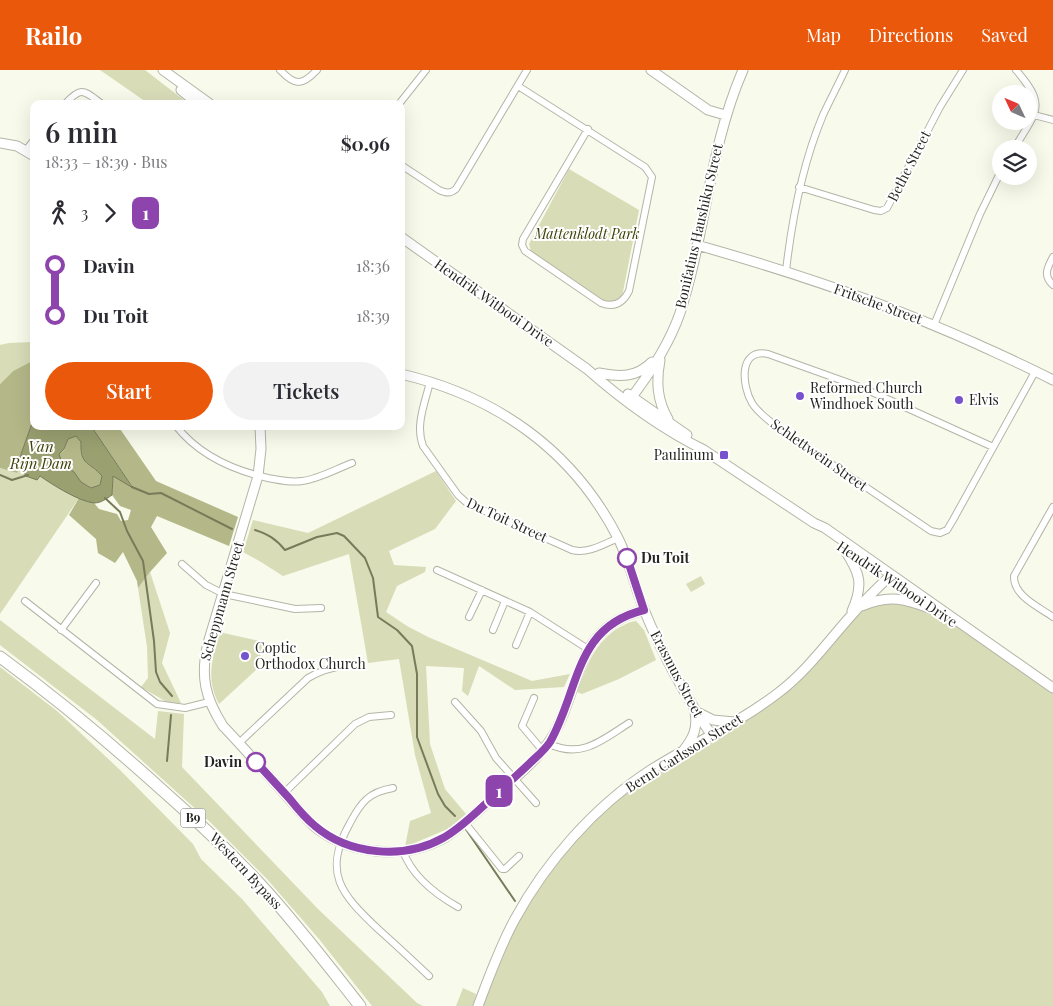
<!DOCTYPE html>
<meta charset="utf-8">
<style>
:root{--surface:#fff;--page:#f2f2f3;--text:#2b2b33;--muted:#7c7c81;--accent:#ea580c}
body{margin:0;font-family:"Playfair Display",serif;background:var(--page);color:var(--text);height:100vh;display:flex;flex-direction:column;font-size:19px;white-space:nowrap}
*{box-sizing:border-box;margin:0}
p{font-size:16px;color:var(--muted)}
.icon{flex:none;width:28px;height:28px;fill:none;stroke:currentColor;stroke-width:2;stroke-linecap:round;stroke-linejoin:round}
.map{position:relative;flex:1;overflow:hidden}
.drawer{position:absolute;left:30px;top:30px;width:375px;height:330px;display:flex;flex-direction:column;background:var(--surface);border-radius:10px;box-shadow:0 5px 20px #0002}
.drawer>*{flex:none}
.badge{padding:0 10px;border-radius:8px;font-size:18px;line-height:32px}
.needle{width:32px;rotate:314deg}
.controls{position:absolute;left:992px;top:15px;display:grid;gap:10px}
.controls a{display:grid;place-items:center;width:45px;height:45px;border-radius:50%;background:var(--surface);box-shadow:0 5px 20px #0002;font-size:25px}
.map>.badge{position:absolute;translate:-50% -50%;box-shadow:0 0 0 2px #fff}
.legs{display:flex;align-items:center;gap:8px;height:55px;padding:0 15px;font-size:16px}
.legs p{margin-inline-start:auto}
.summary{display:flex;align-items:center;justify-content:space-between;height:85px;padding:0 15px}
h1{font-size:28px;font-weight:600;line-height:38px}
.button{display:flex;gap:10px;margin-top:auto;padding:10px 15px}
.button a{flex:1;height:58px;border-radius:30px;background:var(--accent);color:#fff;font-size:20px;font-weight:600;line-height:58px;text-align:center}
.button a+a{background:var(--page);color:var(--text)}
ul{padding:0 15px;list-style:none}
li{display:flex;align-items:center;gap:18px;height:50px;font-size:19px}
li i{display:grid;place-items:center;width:8px;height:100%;margin:0 6px;background:currentColor}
li i::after{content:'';width:12px;height:12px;margin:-6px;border:4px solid;border-radius:50%;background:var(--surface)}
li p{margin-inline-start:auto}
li:first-child i{background:linear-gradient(#0000 50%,currentColor 0)}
li:last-child i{background:linear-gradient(currentColor 50%,#0000 0)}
header{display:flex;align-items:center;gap:30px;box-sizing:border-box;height:70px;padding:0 25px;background:var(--accent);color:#fff}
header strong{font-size:24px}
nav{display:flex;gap:28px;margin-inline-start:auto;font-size:18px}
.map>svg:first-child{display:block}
</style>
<header>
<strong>Railo</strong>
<nav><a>Map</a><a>Directions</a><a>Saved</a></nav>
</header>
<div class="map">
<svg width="1053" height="936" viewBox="0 0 1053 936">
<rect width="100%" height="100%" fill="#f8faeb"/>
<!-- green -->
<path fill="#d8dcb7" d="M100,0H145L189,34H149Z
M569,99L639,140L621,232L608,233L604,231L531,181L529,174Z
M32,272L34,273V290L13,301L0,314V275L9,273Z
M20,397L26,406H40L79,428L0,544V398L17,403Z
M436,401L456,431L435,459L389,481L394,495L426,497L425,502L397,516L386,542L407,556L428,567L532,611L570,604L564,617L515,620L479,596L468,626L462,621L464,598L426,596L430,674L445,719L466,744L450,758L405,777L410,751L431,743L415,685L399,589L368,593L349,484L283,506L261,492L243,482L253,450L308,463Z
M150,502L170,563L162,593L181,633L170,634L141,617L148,608L147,577L138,518Z
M701,506L705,514L691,522L686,514Z
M879,530L932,539L1053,618V936H478L514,850L552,793L626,718L778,623L849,548Z
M0,550L155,669L158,641L184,644L182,697L318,839L417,933L423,936H372L319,869L267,809L210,752L97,650L0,575Z
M636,551L644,560L656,590L619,609L582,624L577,622C587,597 592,577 615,560C622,556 628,552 636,551Z
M219,562L264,572L257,599L219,634C205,608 213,588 219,562Z
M0,597L57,641L119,699L193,774L201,789L242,829L322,922L330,936H0Z
M463,918L476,924L473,936H456Z"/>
<!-- forest -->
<path fill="#b4b888" d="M34,290V348L21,384L20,397L17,403L0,398V314L13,301Z
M91,356H118L156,411L238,447L229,476L157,446L151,457L167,483L150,502L138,518L137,511L123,482L115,493L98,483L96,469L69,445L79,428L94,433L99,439L117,444L121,451L128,450L131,440L120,436L112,425L113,412L112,405L132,416Z
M76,366L81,372C80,395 89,392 102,406L100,415L91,418L81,412L59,388V384L64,380L68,369Z"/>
<!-- water -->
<path fill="#9ba071" stroke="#787b59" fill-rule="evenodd" d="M34,348V356H91L133,418L113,406L112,425C106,429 101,433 94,433C78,431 53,415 40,406L37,410L26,406L20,397L21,384ZM76,366L81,372C80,396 89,391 102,406L100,415L91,418L81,412L74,402L62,393L59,384L64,379L68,369Z"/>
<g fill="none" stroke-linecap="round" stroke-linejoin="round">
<!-- stream -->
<path stroke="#787b59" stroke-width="2" d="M0,405L12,410L28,405
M132,417L149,424L161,423L232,459
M105,428L120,442L127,461L143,491L154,571L156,602L160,612L172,626
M255,460C268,464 276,469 285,480L317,467L337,463L344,466L365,488L373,508L378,547L397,560L412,576L417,604V667L438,724L445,736L455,746
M167,691L171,645
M465,758L515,831"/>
<!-- street casing -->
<g stroke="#b4b5a7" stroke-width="8">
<path id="street" d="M280,0C295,16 302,16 317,0
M518,16L645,97L652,107L629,221C623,233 614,238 601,233L525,181L522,175L523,169L588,59
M65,34C82,15 84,21 102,34
M399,34L426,0
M1034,45L1053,50
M1014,79C1036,41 1048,37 1016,0
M26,80L34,70
M401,95L439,120C446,123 450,124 456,119L527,0
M799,117L874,140L881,141L887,138L940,37L963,0
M1053,187C1047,198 1043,206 1053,215
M786,201C792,148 802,95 823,45C830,30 838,15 845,0
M934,255L980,144L1001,101
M430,312C425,333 415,355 423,376L458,425L467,433L572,480C588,484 604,474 618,468
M176,356C199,385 232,400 268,408C279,410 290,413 302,411C319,409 336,399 352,393
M993,377L863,318L768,284C738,278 742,316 752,333C758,343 769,350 778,358L931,461L940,463L947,460L953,450L1036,300
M1053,437L1014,506C1013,526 1039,537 1053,547
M182,494L206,515L224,524L295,539L321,538
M437,500L530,542L588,579
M25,531L157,634L185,638L209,632
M469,547L482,520
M61,560L96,513
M493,560L505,531
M516,575L530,542
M534,628L522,656L543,681
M455,632L481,661L496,688L536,733
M239,673L308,608C321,600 333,597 348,595
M549,674C582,689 602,670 629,653
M393,718C369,722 361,732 350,753C322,803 341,824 378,859C395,874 412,890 429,906
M284,723L355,654L369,647L391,645
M465,753L502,799H505L519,786
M403,781C412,806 435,824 458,837"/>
</g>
<!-- secondary casing -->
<g stroke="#b4b5a7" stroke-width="11">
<path id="secondary" d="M163,0L210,34
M651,0L708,40L725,45
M181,20L198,34
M0,73L17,76L34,86
M401,167L587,299C622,330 662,359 704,380L814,453L825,458L1053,618
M697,175C793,202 886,233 977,274C1003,286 1028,297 1053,310
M660,290C656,312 657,330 668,349
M599,303C620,307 636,308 652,292
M401,304C496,326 573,380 618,468C630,492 635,518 645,542C663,586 686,627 712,666
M628,324L687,365
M628,332C649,305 669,275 680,243C706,163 709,78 743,0
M260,356L261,379L258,406L208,573C200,606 205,628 223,656C244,678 264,701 284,723C294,734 304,747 315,757C350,785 404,790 444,768C460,758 474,745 488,732C512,709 543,688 557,658C582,607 578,557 644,540
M844,479C860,503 864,514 852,541
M862,536C889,524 906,529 932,539
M699,643L713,650L734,652
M683,681C693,668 698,659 695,642
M478,936C489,907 500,876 515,849C546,792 594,737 649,701C691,674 738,654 778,623C806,602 826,574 849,548C862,533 876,519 891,505"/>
</g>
<!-- highway casing -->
<g stroke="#b4b5a7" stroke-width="13">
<path id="highway" d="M0,587C56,628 109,672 161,719C195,749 228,780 259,813C295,852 327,894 360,936"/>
</g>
<!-- street -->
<use href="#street" stroke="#fff" stroke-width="6"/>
<!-- secondary -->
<use href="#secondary" stroke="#fff" stroke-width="9"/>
<!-- highway -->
<use href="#highway" stroke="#fff" stroke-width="11"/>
</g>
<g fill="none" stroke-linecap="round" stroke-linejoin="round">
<!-- line-1 casing -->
<g stroke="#fff" stroke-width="11">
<path id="line-1" d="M256,692C267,704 278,716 289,728C297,738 305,748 315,756C349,785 404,790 443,768C461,758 475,743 490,730C503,718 516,706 529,694C536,687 545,680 550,672C580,619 574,557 644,540L627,488"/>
</g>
<!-- line-1 -->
<use href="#line-1" stroke="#8e44ad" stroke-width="8"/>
</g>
<!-- markers -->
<g fill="#7653cd" stroke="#fff" stroke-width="2">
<circle cx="800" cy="326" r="5"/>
<circle cx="959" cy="330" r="5"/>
<rect x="719" y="380" width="10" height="10" rx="2.5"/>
<circle cx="245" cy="586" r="5"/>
</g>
<g fill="#fff" stroke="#8e44ad" stroke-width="2.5">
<circle cx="627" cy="488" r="9"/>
<circle cx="256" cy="692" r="9"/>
</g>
<g text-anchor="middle" stroke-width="4" stroke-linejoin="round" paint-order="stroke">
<!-- shield labels -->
<rect fill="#fff" stroke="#676764" stroke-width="1" x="180.5" y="738.5" width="25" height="19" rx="4"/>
<g font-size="12" font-weight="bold" fill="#262621">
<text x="193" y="752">B9</text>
</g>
<!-- street labels -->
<g font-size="14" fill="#262621" stroke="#fff">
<text transform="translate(909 96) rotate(-63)" y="5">Bethe Street</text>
<text transform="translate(699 156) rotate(-77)" y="5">Bonifatius Haushiku Street</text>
<text transform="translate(494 233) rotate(35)" y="5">Hendrik Witbooi Drive</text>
<text transform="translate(878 234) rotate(20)" y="5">Fritsche Street</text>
<text transform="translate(819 385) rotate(35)" y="5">Schlettwein Street</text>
<text transform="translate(507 450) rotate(25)" y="5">Du Toit Street</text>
<text transform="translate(897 514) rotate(34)" y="5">Hendrik Witbooi Drive</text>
<text transform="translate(222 531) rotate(-74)" y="5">Scheppmann Street</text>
<text transform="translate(677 604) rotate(62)" y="5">Erasmus Street</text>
<text transform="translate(684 683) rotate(-32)" y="5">Bernt Carlsson Street</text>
<text transform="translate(246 801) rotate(47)" y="5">Western Bypass</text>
</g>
<!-- park labels -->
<g font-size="14" font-style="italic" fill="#3d4005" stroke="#fff">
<text x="587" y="169">Mattenklodt Park</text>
</g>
<!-- poi labels -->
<g font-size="14" fill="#262621" stroke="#fff" text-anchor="start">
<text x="810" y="323">Reformed Church<tspan x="810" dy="16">Windhoek South</tspan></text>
<text x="969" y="335">Elvis</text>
<text x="714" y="390" text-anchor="end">Paulinum</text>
<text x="255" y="583">Coptic<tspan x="255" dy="16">Orthodox Church</tspan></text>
</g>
<!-- stop labels -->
<g font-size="14" font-weight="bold" fill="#262621" stroke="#fff" text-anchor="start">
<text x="641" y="493">Du Toit</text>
<text x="242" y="697" text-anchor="end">Davin</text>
</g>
<!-- water labels -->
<g font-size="15" font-style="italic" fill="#3e4005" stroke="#fff">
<text x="41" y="382">Van<tspan x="41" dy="17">Rijn Dam</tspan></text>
</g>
</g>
</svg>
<div class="controls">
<a><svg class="needle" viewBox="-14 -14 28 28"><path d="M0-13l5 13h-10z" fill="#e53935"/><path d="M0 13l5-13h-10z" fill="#7c7c81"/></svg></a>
<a><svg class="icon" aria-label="layers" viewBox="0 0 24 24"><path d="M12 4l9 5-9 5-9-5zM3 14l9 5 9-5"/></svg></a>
</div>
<b class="badge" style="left:499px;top:721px;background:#8e44ad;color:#fff">1</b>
<section class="drawer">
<div class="summary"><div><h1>6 min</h1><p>18:33 – 18:39 · Bus</p></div><b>$0.96</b></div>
<div class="legs"><svg class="icon" aria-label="walk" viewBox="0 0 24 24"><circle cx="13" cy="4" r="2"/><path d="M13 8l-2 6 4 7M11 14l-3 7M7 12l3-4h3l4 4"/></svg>3<svg class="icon" aria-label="forward" viewBox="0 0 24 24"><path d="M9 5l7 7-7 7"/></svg><b class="badge" style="background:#8e44ad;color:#fff">1</b></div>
<ul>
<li><i style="color:#8e44ad"></i><b>Davin</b><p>18:36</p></li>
<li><i style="color:#8e44ad"></i><b>Du Toit</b><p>18:39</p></li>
</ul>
<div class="button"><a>Start</a><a>Tickets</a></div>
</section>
</div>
